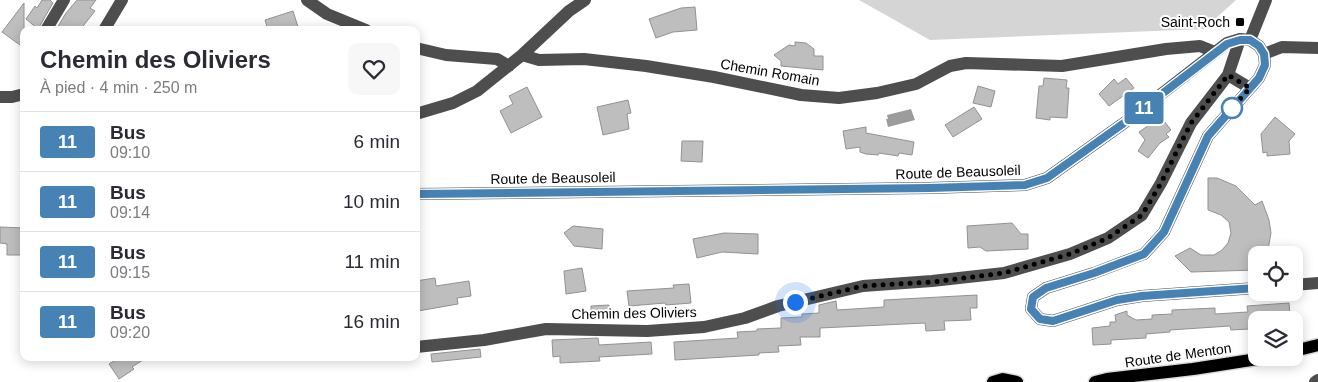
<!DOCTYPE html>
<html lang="fr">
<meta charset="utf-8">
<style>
:root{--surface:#fff;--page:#f7f7f7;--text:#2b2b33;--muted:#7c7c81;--line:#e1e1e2}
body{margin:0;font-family:Helvetica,sans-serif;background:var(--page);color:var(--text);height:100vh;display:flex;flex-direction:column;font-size:19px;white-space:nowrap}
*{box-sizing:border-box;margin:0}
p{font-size:16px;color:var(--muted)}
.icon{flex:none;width:28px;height:28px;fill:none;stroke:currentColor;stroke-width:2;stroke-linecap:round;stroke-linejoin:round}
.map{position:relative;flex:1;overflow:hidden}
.drawer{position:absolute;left:20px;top:26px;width:400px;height:335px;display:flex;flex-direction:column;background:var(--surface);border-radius:10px;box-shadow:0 2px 12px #0003}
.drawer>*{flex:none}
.badge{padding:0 10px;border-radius:4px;font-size:18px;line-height:32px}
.fabs{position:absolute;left:1248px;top:246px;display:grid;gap:10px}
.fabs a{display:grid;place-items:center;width:55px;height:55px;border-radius:10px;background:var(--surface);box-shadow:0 2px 12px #0003;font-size:25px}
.you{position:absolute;width:25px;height:25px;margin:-12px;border:4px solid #fff;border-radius:50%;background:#1a73e8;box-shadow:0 0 0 8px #1a73e833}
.map>.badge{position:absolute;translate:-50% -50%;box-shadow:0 0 0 2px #fff}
.round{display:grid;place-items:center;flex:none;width:52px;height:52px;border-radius:10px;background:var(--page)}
.overview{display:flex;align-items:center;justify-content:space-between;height:85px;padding:0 20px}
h1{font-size:24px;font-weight:800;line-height:38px}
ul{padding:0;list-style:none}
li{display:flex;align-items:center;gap:15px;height:60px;padding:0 20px;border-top:1px solid var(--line)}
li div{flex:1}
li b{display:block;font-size:19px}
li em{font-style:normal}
li .badge{min-width:55px;font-weight:700;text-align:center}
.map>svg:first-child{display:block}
</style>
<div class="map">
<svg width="1318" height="382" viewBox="0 0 1318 382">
<rect width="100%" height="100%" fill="#fff"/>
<!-- green -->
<path fill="#d5d5d5" d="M859,0H1236L1204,29L930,40Z"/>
<!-- water -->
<path fill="#9c9c9c" d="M911,109L915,120L888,127L886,119H888L887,115Z"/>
<!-- building -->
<path fill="#bebebe" stroke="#929292" d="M42,0H50L53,3L38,29L26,19L35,6L37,8Z
M77,0H96L90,8L95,11L80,30H60L57,28L66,13Z
M24,3V48L2,32Z
M695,7L697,30L673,32L656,38L649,19L681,8Z
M293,11L299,30H268L265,20Z
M795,42L806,43L814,49V56H823V70L781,66V61L774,55L789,45L795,46Z
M1044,78L1067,80L1066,88H1069L1067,118L1050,117V120L1036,118L1039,86H1043Z
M1126,78L1134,88L1109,106L1099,94L1114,79L1118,84Z
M978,86L995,91L991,107L973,103Z
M527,87L542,117L511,133L500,111L513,104L509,96Z
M628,100L631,113L627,114L629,129L603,135L597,107Z
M974,107L982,119L953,137L945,125Z
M1161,117L1171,130L1166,134L1169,137L1160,143L1148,158L1138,151L1145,140L1139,132Z
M1275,117L1295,134L1289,141L1290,154L1267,156V152L1263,153L1261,134Z
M866,127V133L914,142L912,155L899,153L898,156L879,153L878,155L866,154L860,152V147L846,149L843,131Z
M682,141H703L702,162L681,161Z
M1208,178H1217L1236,186L1255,205L1262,201L1269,220L1271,233L1267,255H1256V270L1191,272L1175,256L1190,248L1201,255H1214L1222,250L1228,243L1231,233L1229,222L1221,215L1208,210Z
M1012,223L1021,234H1028V249L986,251L980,247L968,248L967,226Z
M573,226L603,229L602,249L574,246L564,233Z
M0,227L24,228V255H7V244L0,243Z
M724,233L758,234V254L722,252L697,258L693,239Z
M582,268L586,291L566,294L564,271Z
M435,278L436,286L469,281L471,296L457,298L458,304L418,311L416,301V281Z
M689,284L691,303L666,305L665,303L629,306L627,291L674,288L673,285Z
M977,295V308H970L971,320L944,321L945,330L926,331L925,323L820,328V337H800L801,345L778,346L779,352L759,353V355L675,360L674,342L738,338L737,332L757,331V329L781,328V318L802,317V314L819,313V305L836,301L837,310L884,307V300Z
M1289,303L1290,315H1284V320H1256V325H1248L1249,329L1231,330L1230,326L1170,330V332L1146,334V338L1111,340V344L1093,345L1092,328L1110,326V322H1116L1115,315L1127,311V315L1136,320L1152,319V315L1172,314V310L1215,308V314L1248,312L1247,306Z
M609,305V317H591V306Z
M598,338L599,345L651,342L652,354L599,357L600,361L560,363V356L553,357L552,340Z
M480,349L481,357L432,362L431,354Z
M119,358H146L132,367L134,369L119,379L109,364Z"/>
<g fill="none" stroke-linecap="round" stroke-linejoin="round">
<!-- major casing -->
<g stroke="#dbdbdb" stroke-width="15">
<path id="major" d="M1294,351L1318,345
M993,382L1003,379L1017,382
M1095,382L1107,379L1193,369L1264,358"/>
</g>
<!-- minor -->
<path stroke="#4e4e4e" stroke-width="12" d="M307,0L327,14L366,30
M46,30L64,0
M104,30L122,0
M1250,40L1266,0
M416,48L446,55L497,59L509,66
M1264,54L1282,47L1318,48
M522,55L539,60L584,59L646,66L714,77L801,95L839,98L877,93L916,84L950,66L966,63L1062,66L1166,49L1200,46L1215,52
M1228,75L1250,88
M0,97H12L24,94
M416,114L453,103L477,91L522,55L569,11L585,0
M416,194L930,188L1025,185L1047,178L1124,123L1227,43L1240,39L1250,40L1259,46L1264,54L1265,65L1259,78L1208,136L1164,232L1144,254L1094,273L1046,288L1033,297L1031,309L1040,319L1053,321L1117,300L1142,296L1256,288
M1294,285L1318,283
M416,347L484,340L546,329L647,331L704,327L745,318L778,306L863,286L932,281L1004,273L1070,254L1108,238L1142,215L1161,183L1191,123L1228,75L1240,39
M1315,382L1318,380"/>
<!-- major -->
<use href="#major" stroke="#000" stroke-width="12"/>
</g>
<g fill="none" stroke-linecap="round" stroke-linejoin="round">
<!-- line casing -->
<g stroke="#fff" stroke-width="11">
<path id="line" d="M416,194L930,188L1025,185L1047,178L1124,123L1227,44L1240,40H1250L1259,46L1264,54L1265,65L1259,78L1208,136L1164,232L1144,254L1094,273L1046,288L1033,297L1031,309L1040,319L1053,321L1117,300L1142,296L1256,288"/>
</g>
<!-- line -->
<use href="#line" stroke="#4682b4" stroke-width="8"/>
<!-- walk -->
<path stroke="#000" stroke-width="5" stroke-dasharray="0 9" d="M795,302L863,286L932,282L1004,273L1070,254L1108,238L1142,215L1161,183L1191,123L1228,75L1250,88L1232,108"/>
</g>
<!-- markers -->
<rect fill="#000" stroke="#fff" stroke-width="2" x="1235" y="17" width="10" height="10" rx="2.5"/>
<circle fill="#fff" stroke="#4682b4" stroke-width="2.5" cx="1232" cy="108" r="10"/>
<g text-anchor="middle" stroke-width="4" stroke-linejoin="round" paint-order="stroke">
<!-- poi labels -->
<g font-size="14" fill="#000" stroke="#fff" text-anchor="end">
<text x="1230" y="27">Saint-Roch</text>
</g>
<!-- street labels -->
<g font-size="14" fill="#000" stroke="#fff">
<text transform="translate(770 72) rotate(10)" y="5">Chemin Romain</text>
<text transform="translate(958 172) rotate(-2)" y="5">Route de Beausoleil</text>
<text transform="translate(553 178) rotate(-1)" y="5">Route de Beausoleil</text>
<text transform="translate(634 313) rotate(-1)" y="5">Chemin des Oliviers</text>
<text transform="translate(1178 355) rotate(-8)" y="5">Route de Menton</text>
</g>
</g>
</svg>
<div class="fabs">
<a><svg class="icon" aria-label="locate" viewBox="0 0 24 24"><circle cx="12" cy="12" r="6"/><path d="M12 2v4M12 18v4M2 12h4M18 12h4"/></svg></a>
<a><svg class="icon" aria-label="layers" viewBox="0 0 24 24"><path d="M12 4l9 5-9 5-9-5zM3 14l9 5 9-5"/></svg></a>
</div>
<div class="you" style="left:795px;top:302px"></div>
<b class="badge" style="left:1144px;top:108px;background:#4682b4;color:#fff">11</b>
<section class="drawer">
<div class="overview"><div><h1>Chemin des Oliviers</h1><p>À pied · 4 min · 250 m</p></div><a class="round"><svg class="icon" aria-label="heart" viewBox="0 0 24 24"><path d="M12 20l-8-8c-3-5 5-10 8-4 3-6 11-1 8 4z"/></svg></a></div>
<ul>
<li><span class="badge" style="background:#4682b4;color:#fff">11</span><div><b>Bus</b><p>09:10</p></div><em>6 min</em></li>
<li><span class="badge" style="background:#4682b4;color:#fff">11</span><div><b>Bus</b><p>09:14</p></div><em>10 min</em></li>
<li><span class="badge" style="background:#4682b4;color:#fff">11</span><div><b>Bus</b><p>09:15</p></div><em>11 min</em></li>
<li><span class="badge" style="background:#4682b4;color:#fff">11</span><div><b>Bus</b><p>09:20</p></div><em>16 min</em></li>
</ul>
</section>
</div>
